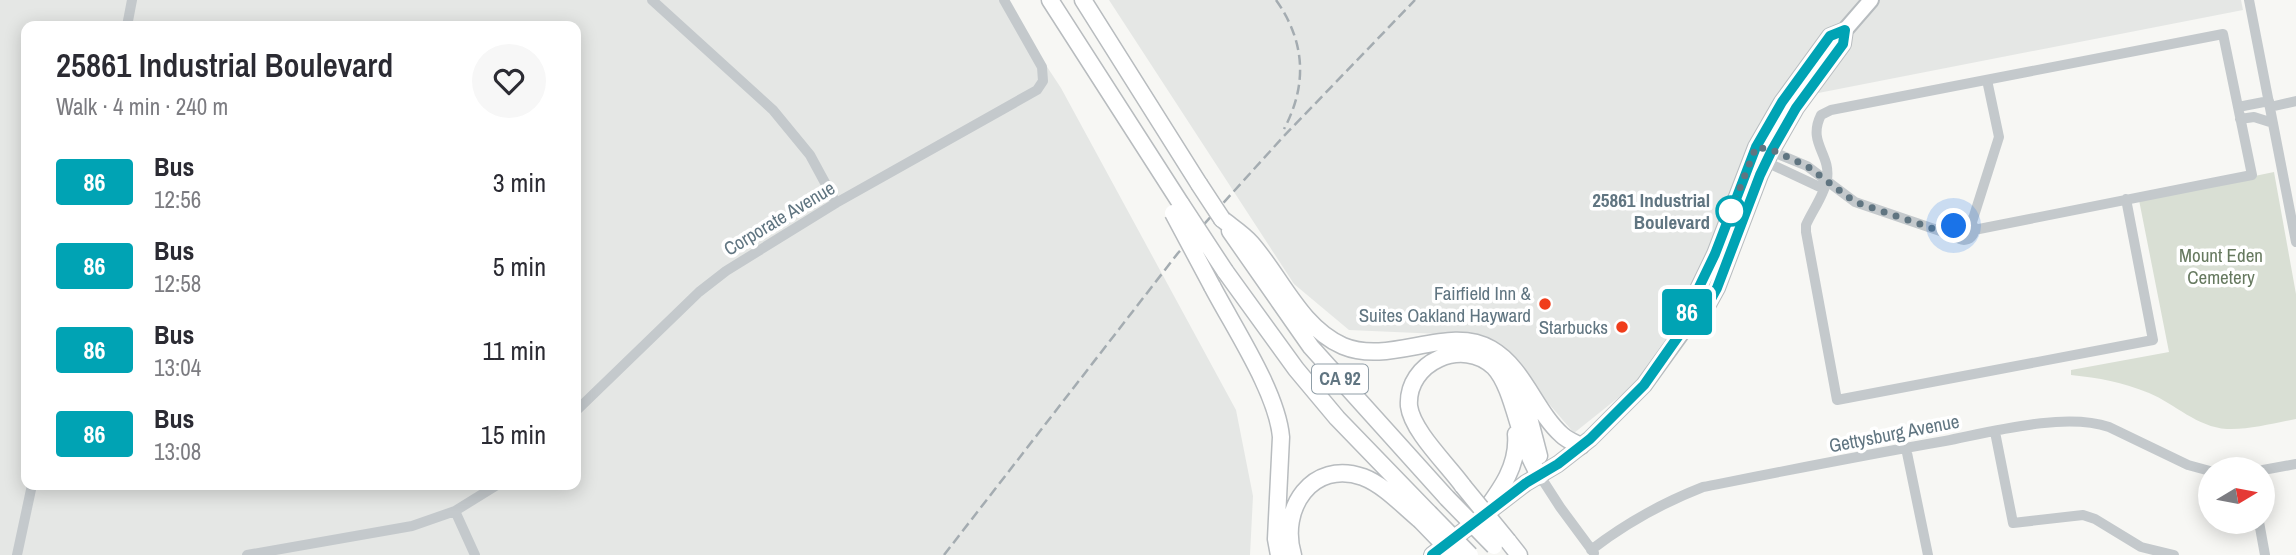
<!DOCTYPE html>
<meta charset="utf-8">
<style>
:root{--surface:#fff;--page:#f7f7f7;--text:#2b2b33;--muted:#7c7c81}
body{margin:0;font-family:"Archivo Narrow",sans-serif;background:var(--page);color:var(--text);height:100vh;display:flex;flex-direction:column;font-size:26px;white-space:nowrap}
*{box-sizing:border-box;margin:0}
p{font-size:23px;color:var(--muted)}
.icon{flex:none;width:38px;height:38px;fill:none;stroke:currentColor;stroke-width:2;stroke-linecap:round;stroke-linejoin:round}
.map{position:relative;flex:1;overflow:hidden}
.side{position:absolute;left:21px;top:21px;width:560px;height:469px;display:flex;flex-direction:column;background:var(--surface);border-radius:14px;box-shadow:0 4px 18px #0003}
.side>*{flex:none}
.badge{padding:0 14px;border-radius:5px;font-size:24px;line-height:46px}
.needle{width:46px;rotate:80deg}
.fabs{position:absolute;left:2198px;top:457px;display:grid;gap:14px}
.fabs a{display:grid;place-items:center;width:77px;height:77px;border-radius:50%;background:var(--surface);box-shadow:0 4px 18px #0003;font-size:35px}
.you{position:absolute;width:35px;height:35px;margin:-18px;border:5px solid #fff;border-radius:50%;background:#1a73e8;box-shadow:0 0 0 10px #1a73e833}
.map>.badge{position:absolute;translate:-50% -50%;box-shadow:0 0 0 4px #fff}
.round{display:grid;place-items:center;flex:none;width:74px;height:74px;border-radius:37px;background:var(--page)}
.head{display:flex;align-items:center;justify-content:space-between;height:119px;padding:0 35px}
h1{font-size:33px;font-weight:600;line-height:52px}
ul{padding:0;list-style:none}
li{display:flex;align-items:center;gap:21px;height:84px;padding:0 35px}
li div{flex:1}
li b{display:block;font-size:26px}
li em{font-style:normal}
li .badge{min-width:77px;font-weight:700;text-align:center}
.map>svg:first-child{display:block}
</style>
<div class="map">
<svg width="2296" height="555" viewBox="0 0 2296 555">
<rect width="100%" height="100%" fill="#f7f7f4"/>
<!-- built -->
<path fill="#e5e7e5" fill-rule="evenodd" d="M0,0H1003L1061,88L1236,410L1253,496L1250,555H0ZM26,26H576V485H26Z
M1109,0H2241L2243,10L1803,96L1763,183L1673,354L1574,433L1505,353L1463,335L1349,330L1294,284Z"/>
<!-- green -->
<path fill="#d9dfd4" d="M2274,172L2296,294V419C2274,423 2249,430 2227,429C2197,427 2175,404 2149,393C2122,382 2099,378 2071,375V370L2169,352L2139,200Z"/>
<g fill="none" stroke-linecap="round" stroke-linejoin="round">
<!-- major casing -->
<g stroke="#b7bcbf" stroke-width="18">
<path id="major" d="M1683,331L1700,319L1717,288L1760,175L1772,150L1796,108L1843,44L1845,30
M1432,555L1526,483L1558,464L1590,439L1644,385L1683,331L1687,312L1715,254L1756,147L1782,102L1830,36L1845,30L1871,0"/>
</g>
<!-- highway casing -->
<g stroke="#b8bcbf" stroke-width="19">
<path id="highway" d="M1050,0L1181,204
M1083,0L1199,184
M1222,219C1232,227 1243,234 1251,243C1281,277 1300,327 1343,346C1391,366 1448,324 1491,349C1524,368 1535,411 1562,435C1567,440 1575,443 1581,446
M1230,231L1311,347L1447,498
M1225,271L1296,369L1337,418L1429,513
M1212,286C1234,328 1277,392 1281,437L1276,539L1279,555
M1519,379L1539,456
M1463,486C1448,465 1412,431 1409,406C1406,362 1463,337 1494,367C1515,389 1519,446 1540,476
M1479,519C1498,493 1519,468 1516,434
M1508,541L1519,555
M1293,555C1279,509 1312,459 1363,477C1384,485 1402,505 1420,520"/>
</g>
<!-- minor -->
<path stroke="#c4c9cc" stroke-width="10" d="M652,0L773,110L810,155L836,203
M2249,0L2296,242
M127,26L132,0
M2238,107L2269,101
M2270,107L2296,101
M2240,119L2254,117L2273,123
M1766,149L1807,166L1855,202L1946,233L1954,232
M1764,158L1766,162L1824,189
M1954 230a10 10 0 1 1 20 0a10 10 0 1 1-20 0Z
M1972,222L1999,137L1987,80
M1974,230C2066,212 2159,193 2252,175L2223,34L1831,110L1821,115C1807,143 1831,154 1827,179C1825,194 1812,211 1806,225V232L1837,400L2153,340L2126,199
M576,411L699,292L726,271L836,203L1037,90L1043,81L1042,67L1004,0
M1995,432L2013,523L2083,515L2095,519L2141,547L2174,555
M1906,448L1928,555
M2263,470L2296,464
M1540,476L1560,507L1594,553
M455,511L475,555
M2259,522L2265,555
M1591,550C1626,523 1662,503 1703,487C1784,471 1864,455 1945,441C1991,432 2064,412 2109,427L2188,465L2210,471
M17,555L32,485
M247,555L412,526L455,511L497,485"/>
<!-- major -->
<use href="#major" stroke="#fff" stroke-width="14"/>
<!-- highway -->
<use href="#highway" stroke="#fff" stroke-width="16"/>
<!-- rail -->
<path stroke="#a4acb1" stroke-width="2.5" stroke-dasharray="10 5" stroke-linecap="butt" d="M1276,0C1305,41 1308,84 1284,129
M944,555L1178,253L1283,137L1415,0"/>
<!-- highway-bridge casing -->
<g stroke="#b8bcbf" stroke-width="19" stroke-linecap="butt">
<path id="highway-bridge" d="M1199,184L1222,219
M1181,204L1225,271
M1173,213L1212,286
M1463,486L1508,541
M1447,498L1494,546
M1429,513L1470,555
M1420,520L1454,555"/>
</g>
<!-- highway-bridge -->
<use href="#highway-bridge" stroke="#fff" stroke-width="16"/>
</g>
<g fill="none" stroke-linecap="round" stroke-linejoin="round">
<!-- line casing -->
<g stroke="#fff" stroke-width="16">
<path id="line" d="M1432,555L1526,483L1558,464L1590,439L1644,385L1682,331L1687,312L1715,254L1756,147L1782,102L1830,36L1845,30L1843,44L1796,108L1772,150L1760,175L1717,288L1700,319L1691,326"/>
</g>
<!-- line -->
<use href="#line" stroke="#00a3b4" stroke-width="10"/>
<!-- walk -->
<path stroke="#607581" stroke-width="7" stroke-dasharray="0 12.6" d="M1731,211L1756,147L1772,150L1807,166L1855,202L1946,233L1954,232V226"/>
</g>
<!-- markers -->
<circle fill="#fff" stroke="#00a3b4" stroke-width="3.5" cx="1731" cy="211" r="14"/>
<g fill="#f03d1b" stroke="#fff" stroke-width="2.5">
<circle cx="1545" cy="304" r="7"/>
<circle cx="1622" cy="327" r="7"/>
</g>
<g text-anchor="middle" stroke-width="7" stroke-linejoin="round" paint-order="stroke">
<!-- shield labels -->
<rect fill="#fff" stroke="#909ea7" stroke-width="2" x="1312" y="364.5" width="56" height="29" rx="5"/>
<g font-size="18" font-weight="bold" fill="#607581">
<text x="1340" y="385">CA 92</text>
</g>
<!-- stop labels -->
<g font-size="19" font-weight="bold" fill="#607581" stroke="#fff" text-anchor="end">
<text x="1710" y="207">25861 Industrial<tspan x="1710" dy="22">Boulevard</tspan></text>
</g>
<!-- street labels -->
<g font-size="19" fill="#607581" stroke="#fff">
<text transform="translate(779 218) rotate(-31)" y="7">Corporate Avenue</text>
<text transform="translate(1894 433) rotate(-11)" y="7">Gettysburg Avenue</text>
</g>
<!-- park labels -->
<g font-size="19" fill="#66795f" stroke="#fff">
<text x="2221" y="262">Mount Eden<tspan x="2221" dy="22">Cemetery</tspan></text>
</g>
<!-- poi labels -->
<g font-size="19" fill="#607581" stroke="#fff" text-anchor="end">
<text x="1531" y="300">Fairfield Inn &amp;<tspan x="1531" dy="22">Suites Oakland Hayward</tspan></text>
<text x="1608" y="334">Starbucks</text>
</g>
</g>
</svg>
<div class="fabs">
<a><svg class="needle" viewBox="-14 -14 28 28"><path d="M0-13l5 13h-10z" fill="#e53935"/><path d="M0 13l5-13h-10z" fill="#7c7c81"/></svg></a>
</div>
<div class="you" style="left:1954px;top:226px"></div>
<b class="badge" style="left:1687px;top:312px;background:#00a3b4;color:#fff">86</b>
<section class="side">
<div class="head"><div><h1>25861 Industrial Boulevard</h1><p>Walk · 4 min · 240 m</p></div><a class="round"><svg class="icon" aria-label="heart" viewBox="0 0 24 24"><path d="M12 20l-8-8c-3-5 5-10 8-4 3-6 11-1 8 4z"/></svg></a></div>
<ul>
<li><span class="badge" style="background:#00a3b4;color:#fff">86</span><div><b>Bus</b><p>12:56</p></div><em>3 min</em></li>
<li><span class="badge" style="background:#00a3b4;color:#fff">86</span><div><b>Bus</b><p>12:58</p></div><em>5 min</em></li>
<li><span class="badge" style="background:#00a3b4;color:#fff">86</span><div><b>Bus</b><p>13:04</p></div><em>11 min</em></li>
<li><span class="badge" style="background:#00a3b4;color:#fff">86</span><div><b>Bus</b><p>13:08</p></div><em>15 min</em></li>
</ul>
</section>
</div>
